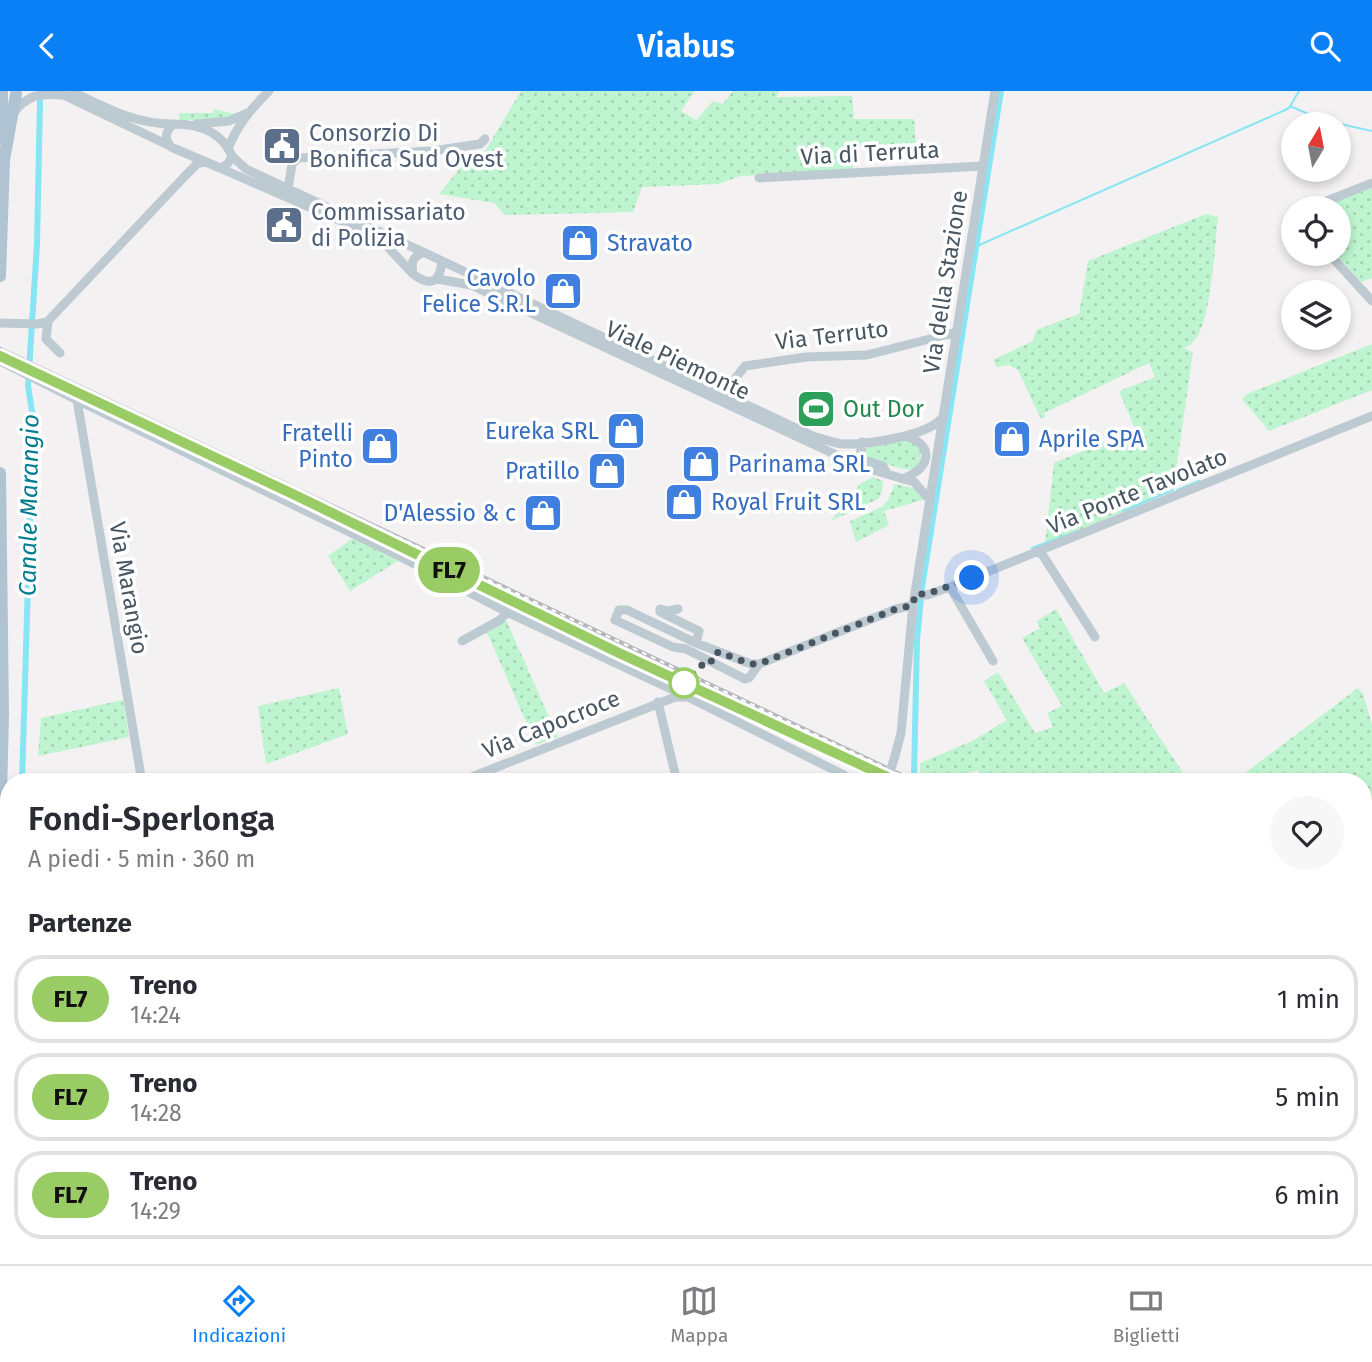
<!DOCTYPE html>
<html lang="it">
<meta charset="utf-8">
<style>
:root{--surface:#fff;--page:#f7f7f7;--text:#2b2b33;--muted:#7c7c81;--line:#e1e1e2;--accent:#0980f6}
body{margin:0;font-family:"Fira Sans",sans-serif;background:var(--page);color:var(--text);height:100vh;display:flex;flex-direction:column;font-size:26px;white-space:nowrap}
*{box-sizing:border-box;margin:0}
p{font-size:23px;color:var(--muted)}
.icon{flex:none;width:38px;height:38px;fill:none;stroke:currentColor;stroke-width:2;stroke-linecap:round;stroke-linejoin:round}
.map{position:relative;flex:1;overflow:hidden}
.panel{position:absolute;left:0px;top:682px;width:1372px;height:492px;display:flex;flex-direction:column;background:var(--surface);border-radius:28px 28px 0 0;box-shadow:0 4px 10px #0003}
.panel>*{flex:none}
.badge{padding:0 14px;border-radius:23px;font-size:24px;line-height:46px}
.needle{width:46px;rotate:10deg}
.fabs{position:absolute;left:1281px;top:21px;display:grid;gap:14px}
.fabs a{display:grid;place-items:center;width:70px;height:70px;border-radius:50%;background:var(--surface);box-shadow:0 4px 10px #0003;font-size:35px}
.you{position:absolute;width:35px;height:35px;margin:-18px;border:5px solid #fff;border-radius:50%;background:#1a73e8;box-shadow:0 0 0 10px #1a73e833}
.map>.badge{position:absolute;translate:-50% -50%;box-shadow:0 0 0 4px #fff}
h2{padding:0 28px;font-size:26px;line-height:63px}
.round{display:grid;place-items:center;flex:none;width:74px;height:74px;border-radius:37px;background:var(--page)}
.summary{display:flex;align-items:center;justify-content:space-between;height:119px;padding:0 28px}
h1{font-size:33px;font-weight:600;line-height:52px}
ul{padding:0;list-style:none}
li{display:flex;align-items:center;gap:21px;height:88px;margin:0 14px 10px;padding:0 14px;border:4px solid var(--line);border-radius:28px}
li div{flex:1}
li b{display:block;font-size:26px}
li em{font-style:normal}
li .badge{min-width:77px;font-weight:700;text-align:center}
header{display:flex;justify-content:space-between;align-items:center;height:91px;padding:0 28px;background:var(--accent);color:#fff;font-size:32px;font-weight:600}
.tab-bar{display:flex;justify-content:space-around;align-items:center;height:98px;border-top:2px solid var(--line);background:var(--surface);font-size:19px;color:var(--muted)}
.tab-bar a{display:grid;justify-items:center;gap:4px}
.tab-bar .active{color:var(--accent)}
.map>svg:first-child{display:block}
</style>
<header><svg class="icon" aria-label="back" viewBox="0 0 24 24"><path d="M15 5l-7 7 7 7"/></svg>Viabus<svg class="icon" aria-label="search" viewBox="0 0 24 24"><circle cx="10" cy="10" r="6"/><path d="M15 15l6 6"/></svg></header>
<div class="map">
<svg width="1372" height="1173" viewBox="0 0 1372 1173">
<defs>
<pattern id="grass-dots" width="8" height="8" patternUnits="userSpaceOnUse" patternTransform="scale(1.75)"><rect width="8" height="8" fill="#bef4cf"/><path d="M2 2h.1M6 6h.1" fill="none" stroke="#a5d3b4" stroke-width="1.8" stroke-linecap="round"/></pattern>
</defs>
<rect width="100%" height="100%" fill="#f4f1f2"/>
<!-- grass -->
<path fill="url(#grass-dots)" d="M521,0H695L681,20L696,29L713,10L723,13L733,0H780L776,6L852,5L854,28H914L916,52L853,55V80L740,85L719,93L642,96L633,121L505,124L494,112L439,103L471,64L481,67Z
M214,18L235,23L223,29H179L180,22H213Z
M1372,97V187L1361,191L1336,163H1339V117H1320Z
M1206,123L1218,126C1215,152 1211,235 1193,251C1191,254 1187,255 1184,257L1193,261L1173,400L1045,453L1054,372L1135,338L1119,300L1155,286L1149,272L1044,322L1045,326L1041,328L1018,279L1009,274L996,276L993,269L1033,250L1036,239L1079,223L1088,170Z
M1372,253V299L1269,340L1242,308L1247,303Z
M904,349L912,350L921,359C922,388 899,378 883,371C878,368 871,368 866,367L863,359L866,357Z
M873,386L883,390L882,401L878,408L831,430L860,393Z
M895,393L918,398L926,408L884,420L889,434L856,451L850,430L882,416L888,409Z
M353,447L398,470L350,500L328,465Z
M1056,518L1104,602L1124,592L1189,691H982L978,679L940,691L921,690L920,672L972,650L1007,629L984,590L998,581L1035,642L1053,636L1047,622L1062,615L1022,547L1040,537L1037,530Z
M506,529L558,646L536,654L486,539Z
M339,597L348,643L266,673L258,615Z
M1358,597L1363,603L1372,633V791L1363,794V691H1233Z
M123,609L129,646L38,665L41,627Z
M872,1166H926L923,1168V1173H879Z
M957,1166H1112L1125,1173H952Z"/>
<g fill="none" stroke-linecap="round" stroke-linejoin="round">
<!-- stream -->
<path stroke="#87e5f4" stroke-width="2" d="M1290,15L1322,29L1372,40
M977,155L1283,20L1289,17L1299,0
M1177,399L1199,390
M1123,420L1173,399
M1032,457L1078,440"/>
<!-- canal -->
<path stroke="#87e5f4" stroke-width="6" d="M22,691L33,327L28,295L37,153L40,10
M912,691L914,685L917,549L922,496L1001,0
M1363,801L1372,797
M1363,917L1372,883
M7,1173L9,1128
M750,1173L756,1166
M1298,1173L1300,1166"/>
<!-- minor -->
<path stroke="#becad2" stroke-width="9" d="M55,0L170,55
M71,0C105,16 136,34 174,33
M13,23C26,4 40,2 61,4
M174,33C199,33 222,41 232,65C229,72 227,75 220,77L171,56C164,47 165,40 174,33Z
M196,33L229,30L247,22
M228,58C237,34 251,18 269,0
M232,65L246,78L423,161
M220,77L352,135L384,152L412,182
M759,87L983,75
M288,98L292,73L298,67L432,60L480,53L485,48
M1309,117L1372,92
M1329,163L1372,210
M442,170C440,192 430,196 413,183C411,171 412,167 423,161L815,346C824,348 834,352 842,353C866,354 929,345 943,326
M437,188L471,194L860,375L914,391L930,409
M0,232L38,233L48,230
M60,262L46,248L48,230L185,85L197,73L205,71
M0,270L77,309L403,467L507,521L675,600V606H688L844,684L851,691
M724,302L745,275L806,266L867,264L957,241
M77,309L142,691
M862,351L860,366L866,370L883,375L887,383
M902,388C929,379 937,355 906,345
M1040,460L1095,546
M950,496L993,570
M915,503L927,504L950,496L1372,325
M678,518L668,520L660,518V521L699,540L696,552
M462,550L500,529L507,521
M759,573L749,587L745,588L686,558L673,556L615,529L619,519H627L696,552L751,573H759L896,518L913,514
M658,611L677,691
M895,665L901,642L913,514L995,0
M459,691L675,606
M0,864H9
M1363,955L1372,954
M315,1166L321,1171
M627,1166L636,1173
M863,1166L870,1173
M20,1173V1169
M737,1173L742,1166
M837,1173L844,1166"/>
<!-- major -->
<path stroke="#afc3d2" stroke-width="12" d="M2,0V48
M0,185L4,69L16,3
M0,382L3,623L0,747"/>
<!-- rail casing -->
<g stroke="#b3b7bc" stroke-width="4.5">
<path id="rail" d="M0,258L916,691
M1363,849L1372,852"/>
</g>
<!-- rail -->
<use href="#rail" stroke="#fff" stroke-width="2" stroke-dasharray="5" stroke-linecap="butt"/>
<!-- minor-bridge -->
<path stroke="#becad2" stroke-width="9" d="M887,691L895,665"/>
</g>
<g fill="none" stroke-linecap="round" stroke-linejoin="round">
<!-- line casing -->
<g stroke="#fff" stroke-width="16">
<path id="line" d="M0,265L297,405L619,562L898,691"/>
</g>
<!-- line -->
<use href="#line" stroke="#9acc66" stroke-width="10"/>
<!-- walk -->
<path stroke="#475661" stroke-width="7" stroke-dasharray="0 12.6" d="M684,592L708,568L713,571L718,561L751,573H759L896,518L913,514L915,503H927L972,487"/>
</g>
<!-- icons -->
<defs>
<g id="civic-square" transform="scale(2.0125)"><rect x="-9" y="-9" width="18" height="18" rx="4" fill="#5c6f8a" stroke="#fff"/><path d="M-.6-6.5H3V-4.5H.6V-3L4-1V1h2V6H-6V1h2V-1L-.6-3ZM-1.2 2.5V6h2.4V2.5Z" fill="#fff"/></g>
<g id="shop-square" transform="scale(2.0125)"><rect x="-9" y="-9" width="18" height="18" rx="4" fill="#3f7fe0" stroke="#fff"/><path d="M-5-2.5h2.3a2.7 3.5 0 0 1 5.4 0H5L5.5 6h-11ZM-1.5-2.5h3a1.5 2.3 0 0 0-3 0Z" fill="#fff"/></g>
<g id="stadium-square" transform="scale(2.0125)"><rect x="-9" y="-9" width="18" height="18" rx="4" fill="#2e9e5b" stroke="#fff"/><path d="M0-5a6.5 5 0 1 0 0 10a6.5 5 0 1 0 0-10ZM-3.5-1.8h7v3.6h-7Z" fill="#fff"/></g>
</defs>
<g fill-rule="evenodd">
<use href="#civic-square" x="282" y="55"/>
<use href="#civic-square" x="284" y="134"/>
<use href="#shop-square" x="580" y="152"/>
<use href="#shop-square" x="563" y="200"/>
<use href="#stadium-square" x="816" y="318"/>
<use href="#shop-square" x="626" y="340"/>
<use href="#shop-square" x="1012" y="348"/>
<use href="#shop-square" x="380" y="355"/>
<use href="#shop-square" x="701" y="373"/>
<use href="#shop-square" x="607" y="380"/>
<use href="#shop-square" x="684" y="411"/>
<use href="#shop-square" x="543" y="422"/>
</g>
<!-- markers -->
<circle fill="#fff" stroke="#9acc66" stroke-width="3.5" cx="684" cy="592" r="14"/>
<g text-anchor="middle" stroke-width="7" stroke-linejoin="round" paint-order="stroke">
<!-- service labels -->
<g font-size="23" fill="#4e5e75" stroke="#fff" text-anchor="start">
<text x="309" y="50">Consorzio Di<tspan x="309" dy="26">Bonifica Sud Ovest</tspan></text>
<text x="311" y="129">Commissariato<tspan x="311" dy="26">di Polizia</tspan></text>
</g>
<!-- street labels -->
<g font-size="23" fill="#475661" stroke="#fff">
<text transform="translate(870 62) rotate(-3)" y="8">Via di Terruta</text>
<text transform="translate(945 191) rotate(-81)" y="8">Via della Stazione</text>
<text transform="translate(832 244) rotate(-7)" y="8">Via Terruto</text>
<text transform="translate(678 269) rotate(25)" y="8">Viale Piemonte</text>
<text transform="translate(1137 400) rotate(-22)" y="8">Via Ponte Tavolato</text>
<text transform="translate(129 497) rotate(80)" y="8">Via Marangio</text>
<text transform="translate(551 633) rotate(-22)" y="8">Via Capocroce</text>
</g>
<!-- shop labels -->
<g font-size="23" fill="#366cbe" stroke="#fff" text-anchor="end">
<text x="607" y="160" text-anchor="start">Stravato</text>
<text x="536" y="195">Cavolo<tspan x="536" dy="26">Felice S.R.L</tspan></text>
<text x="599" y="348">Eureka SRL</text>
<text x="353" y="350">Fratelli<tspan x="353" dy="26">Pinto</tspan></text>
<text x="1039" y="356" text-anchor="start">Aprile SPA</text>
<text x="728" y="381" text-anchor="start">Parinama SRL</text>
<text x="580" y="388">Pratillo</text>
<text x="711" y="419" text-anchor="start">Royal Fruit SRL</text>
<text x="516" y="430">D'Alessio &amp; c</text>
</g>
<!-- leisure labels -->
<g font-size="23" fill="#27864d" stroke="#fff" text-anchor="start">
<text x="843" y="326">Out Dor</text>
</g>
<!-- water labels -->
<g font-size="24" font-style="italic" fill="#047c90" stroke="#fff">
<text transform="translate(29 414) rotate(-89)" y="8">Canale Marangio</text>
</g>
</g>
</svg>
<div class="fabs">
<a><svg class="needle" viewBox="-14 -14 28 28"><path d="M0-13l5 13h-10z" fill="#e53935"/><path d="M0 13l5-13h-10z" fill="#7c7c81"/></svg></a>
<a><svg class="icon" aria-label="locate" viewBox="0 0 24 24"><circle cx="12" cy="12" r="6"/><path d="M12 2v4M12 18v4M2 12h4M18 12h4"/></svg></a>
<a><svg class="icon" aria-label="layers" viewBox="0 0 24 24"><path d="M12 4l9 5-9 5-9-5zM3 14l9 5 9-5"/></svg></a>
</div>
<div class="you" style="left:972px;top:487px"></div>
<b class="badge" style="left:449px;top:479px;background:#9acc66;color:#111">FL7</b>
<section class="panel">
<div class="summary"><div><h1>Fondi-Sperlonga</h1><p>A piedi · 5 min · 360 m</p></div><a class="round"><svg class="icon" aria-label="heart" viewBox="0 0 24 24"><path d="M12 20l-8-8c-3-5 5-10 8-4 3-6 11-1 8 4z"/></svg></a></div>
<h2>Partenze</h2>
<ul>
<li><span class="badge" style="background:#9acc66;color:#111">FL7</span><div><b>Treno</b><p>14:24</p></div><em>1 min</em></li>
<li><span class="badge" style="background:#9acc66;color:#111">FL7</span><div><b>Treno</b><p>14:28</p></div><em>5 min</em></li>
<li><span class="badge" style="background:#9acc66;color:#111">FL7</span><div><b>Treno</b><p>14:29</p></div><em>6 min</em></li>
</ul>
</section>
</div>
<nav class="tab-bar">
<a class="active"><svg class="icon" aria-label="directions" viewBox="0 0 24 24"><path d="M12 3l9 9-9 9-9-9zM9 14v-3h6M13 9l2 2-2 2"/></svg>Indicazioni</a>
<a><svg class="icon" aria-label="map" viewBox="0 0 24 24"><path d="M3 6l6-2 6 2 6-2v14l-6 2-6-2-6 2zM9 4v14M15 6v14"/></svg>Mappa</a>
<a><svg class="icon" aria-label="tickets" viewBox="0 0 24 24"><path d="M3 7h18v10H3zM15 7v10"/></svg>Biglietti</a>
</nav>
